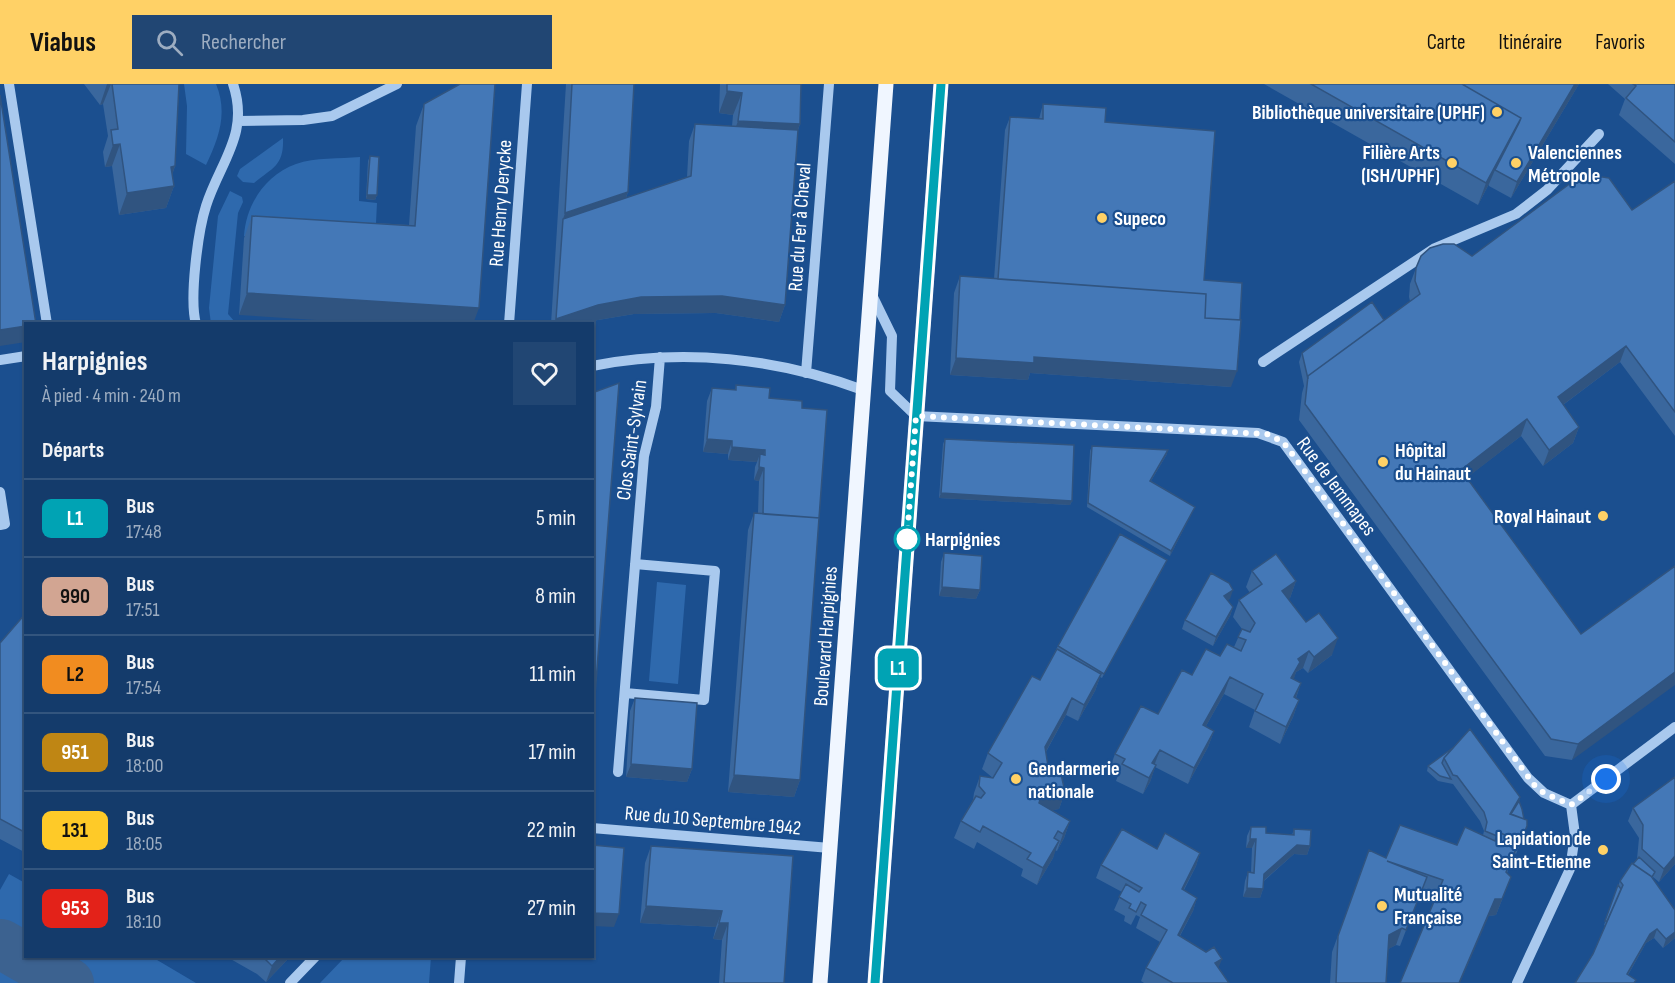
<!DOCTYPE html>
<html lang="fr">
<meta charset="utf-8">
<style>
:root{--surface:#143b6b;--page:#214673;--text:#f1f3f6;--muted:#9dadc1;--line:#33557e;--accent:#ffd166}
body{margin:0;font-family:"Sofia Sans Condensed",sans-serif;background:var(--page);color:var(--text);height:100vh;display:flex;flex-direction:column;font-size:22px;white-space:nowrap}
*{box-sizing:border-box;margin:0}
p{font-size:20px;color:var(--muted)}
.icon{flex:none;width:33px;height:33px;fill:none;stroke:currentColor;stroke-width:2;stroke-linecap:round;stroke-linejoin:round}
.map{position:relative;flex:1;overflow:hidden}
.details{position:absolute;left:24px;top:238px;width:570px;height:636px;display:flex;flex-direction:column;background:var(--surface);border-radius:0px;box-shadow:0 2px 4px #0004,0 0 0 2px var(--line)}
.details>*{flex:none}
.badge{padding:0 12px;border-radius:9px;font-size:21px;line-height:39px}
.you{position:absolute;width:30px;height:30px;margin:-15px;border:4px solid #fff;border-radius:50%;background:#1a73e8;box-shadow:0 0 0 9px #1a73e833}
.map>.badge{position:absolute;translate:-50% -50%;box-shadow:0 0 0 3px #fff}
h2{padding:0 18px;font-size:22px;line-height:54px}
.round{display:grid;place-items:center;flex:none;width:63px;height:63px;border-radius:0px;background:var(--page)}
.summary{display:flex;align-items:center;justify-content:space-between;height:102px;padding:0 18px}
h1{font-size:28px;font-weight:700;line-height:45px}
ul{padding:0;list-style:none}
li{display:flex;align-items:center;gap:18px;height:78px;padding:0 18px;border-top:2px solid var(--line)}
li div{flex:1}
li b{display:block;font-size:22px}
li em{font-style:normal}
li .badge{min-width:66px;font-weight:700;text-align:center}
header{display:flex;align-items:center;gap:36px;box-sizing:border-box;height:84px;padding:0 30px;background:var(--accent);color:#111}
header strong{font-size:28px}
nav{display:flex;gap:33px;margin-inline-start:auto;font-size:21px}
.search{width:420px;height:54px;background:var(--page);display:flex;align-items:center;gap:15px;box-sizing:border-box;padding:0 21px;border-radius:0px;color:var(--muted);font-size:22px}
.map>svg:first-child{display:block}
</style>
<header>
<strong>Viabus</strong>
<div class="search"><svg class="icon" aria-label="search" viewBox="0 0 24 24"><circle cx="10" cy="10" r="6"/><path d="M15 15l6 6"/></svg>Rechercher</div>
<nav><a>Carte</a><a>Itinéraire</a><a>Favoris</a></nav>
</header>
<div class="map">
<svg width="1675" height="899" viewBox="0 0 1675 899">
<rect width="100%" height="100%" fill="#1b4f8f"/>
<!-- green -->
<path fill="#2e69ad" d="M184,0H216C228,29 219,54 206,81L186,70L187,22Z
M283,54C284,81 274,83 254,99L243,98L237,92L240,85Z
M360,73L359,117L377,119L375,159L244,152C246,121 265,91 296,80C315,73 340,75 360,73Z
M230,107L242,113L243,118L238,129L228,230L235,238L211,240L209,224L218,132Z
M657,498L686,501L678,600L649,597Z
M9,790L25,799L26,873H152L196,899H0V806Z
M345,873H431L429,899H320Z"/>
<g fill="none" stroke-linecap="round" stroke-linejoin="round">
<!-- river -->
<path stroke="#3c6290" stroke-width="50" d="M1,860L69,899"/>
<!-- minor -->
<path stroke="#a9c9ee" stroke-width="10" d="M9,0L47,240
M238,37L303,36L332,32L397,0
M872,211L892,252L890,307L916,332L1258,349L1283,358L1528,694L1544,709L1571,721
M196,240C189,215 198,147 206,122C220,78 250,50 233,0
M509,240L527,0
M0,276L26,272
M1263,278L1435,164L1516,130L1547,106L1599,50
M592,282C683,264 777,274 863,306
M806,289L829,0
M0,408L5,440L0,441
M625,609L704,616L715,487L635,480
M618,688L644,372L656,323L660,273
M1571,721L1675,643
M592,744L830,764
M290,899L315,873
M459,899L461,873
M1517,899L1570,785L1575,751L1571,721"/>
<!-- major -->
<path stroke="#f0f6ff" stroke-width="15" d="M820,899L886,0
M875,899L941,0"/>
</g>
<!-- wall -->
<path fill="#3a679d" d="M84,0H179L175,82L172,91L174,102L166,124L119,131L112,82L105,83L103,68L108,52L103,20L100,21Z
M566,0H634L628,108L626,114L687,93L689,57L695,40L732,42L733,31L719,29L720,0H801L800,40L798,46L785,221L779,238L716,229L634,230L592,237L584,240H551Z
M1264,0H1579L1511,114L1489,102V100L1478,121Z
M1608,0H1675V80L1619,31L1625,15Z
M424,20L479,224L239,231L244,154L252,132L409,141L416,42Z
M1043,20L1105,38L1204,196L1231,303L1030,289L1028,296L950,291L954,209L960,192L994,195L1005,46L1010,33L1039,35Z
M370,72L377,111L375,116L366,115L368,77Z
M1675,97V352L1620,278L1563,321L1579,343L1573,359L1543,382L1521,352L1466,394L1581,550L1675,482L1572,676L1545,672L1299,336L1302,309L1304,302L1299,278L1302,269L1384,236L1410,217L1409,213L1410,200L1416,184L1472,172L1632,126Z
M736,301L769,314L802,324L818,434L800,696L794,713L728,708L748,446L754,429H758L759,397L754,396L755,383L757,378L728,376V370L703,368L707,317L712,304L735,306Z
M945,355L1072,417L1070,421L939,414L943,360Z
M1092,362L1167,370L1151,397L1195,423L1170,472L1087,423L1090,367Z
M944,469L980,506L976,515L939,512L941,478Z
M1167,476L1102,594L1100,593L1095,607L1078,637L1066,631L1046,668L1048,682L1065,708L1059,725L1052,726L1070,737L1064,754L1057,767L1055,766L1053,774L1037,801L1021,792L1023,785L977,758L974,765L954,754L961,737L973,716L974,709L980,692L993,694L982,685L988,669L1040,596L1058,562Z
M1252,487L1296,497L1290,514L1288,515L1332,571L1308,589L1303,584L1296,588L1293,596L1301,599L1296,614L1299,616L1293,633L1280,660L1249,643L1255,626L1224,610L1206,642L1214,647L1208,663L1188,700L1155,683L1150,698L1143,710L1116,697L1118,691L1109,686L1115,670L1158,630L1192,591L1234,563L1242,545L1233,533L1239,516L1250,509L1246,503Z
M1230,515L1227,516L1233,523L1230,532L1213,562L1182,545L1185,536Z
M26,529V769L0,755V559Z
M635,614L692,685L687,698L626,693L630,627Z
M1454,663L1520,713L1519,717L1524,751L1516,770L1515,769L1507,789L1511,793L1496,831L1489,832L1421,807L1400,862L1396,861L1388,865L1386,899H1330L1332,868L1369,766L1386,774L1457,761L1483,751L1484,747L1480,737L1453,700L1438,697L1427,687L1428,682Z
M1675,693V780L1659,798L1653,793L1652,794L1675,854L1663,864L1654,854L1646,859L1628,891L1593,870L1606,842L1604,841L1620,797L1637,775L1639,754L1628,737L1633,724Z
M1251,743L1266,749L1292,751L1294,745L1310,762L1307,771L1294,770L1264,797L1263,805L1260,814L1243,813L1245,797L1248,788H1251L1252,764H1246L1247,752Z
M651,762L793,772L784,899H719L722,856L713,855L716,843L640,839L645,779Z
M1157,765L1200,769L1196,782L1184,806L1197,814L1193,827L1180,852L1219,884L1229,899H1144L1141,897L1146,884L1160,858L1136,844L1140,833L1136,831L1131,841L1124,837L1125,832L1114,826L1122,808L1096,794L1101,781Z
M227,873H290L266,898L257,890Z"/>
<!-- shaded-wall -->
<path fill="#305480" d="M107,0H111L103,20L100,21Z
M1575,0H1579L1511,114L1517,98Z
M727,7L742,9L733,31L719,29Z
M1521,34L1513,56L1495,86L1489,100L1478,121L1486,99Z
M738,37L800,40L792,62L730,59Z
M120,60L112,82L105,83L113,61Z
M175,82L168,103L174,102L166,124L119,131L127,109L171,83Z
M628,108L620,130L563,135L565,129Z
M367,111H377L375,116L366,115Z
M247,209L479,224L473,240H377L239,231Z
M722,212L785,221L779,238L716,229L634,230L592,237L584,240H554L556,235L598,221L641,213Z
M26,242V258L0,262V246Z
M1626,262L1620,278L1552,329L1558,313Z
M1034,273L1237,287L1231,303L1030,289L1028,296L950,291L956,274Z
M1527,335L1521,352L1455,403L1461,386Z
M1579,343L1573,359L1543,382L1549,366Z
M707,355L732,357L728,370L703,368Z
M732,363L765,366L761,379L760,370L757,378L728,376Z
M1168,366L1167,370L1148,401L1150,397Z
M759,383L764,384L759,397L754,396Z
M941,409L1072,417L1070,421L939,414Z
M1195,423L1193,427L1170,472L1171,467Z
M1167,476L1165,481L1102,594L1104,590Z
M1296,497L1290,514L1276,524L1282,507Z
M942,503L980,506L976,515L939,512Z
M1233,506L1230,515L1221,521L1224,512Z
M1233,523L1230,532L1213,562L1216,553Z
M1338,554L1332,571L1308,589L1314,573Z
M1309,567L1303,584L1296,588L1294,595L1285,611L1298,575Z
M1675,588V601L1572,676L1578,660Z
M1101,590L1095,607L1078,637L1084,621Z
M1230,593L1224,610L1197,658L1203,641Z
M1301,599L1295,616L1294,613Z
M1072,614L1066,631L1039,680L1045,663Z
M1299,616L1293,633L1280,660L1286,643Z
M1214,647L1208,663L1188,700L1194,684Z
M1160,666L1154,682L1152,679Z
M631,680L692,685L687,698L626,693Z
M1156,681L1150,698L1143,710L1149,694Z
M734,691L800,696L794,713L728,708Z
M1065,708L1059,725L1035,730L1041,713Z
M1070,737L1064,754L1057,767L1063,750Z
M1250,755H1256L1252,764H1246Z
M1059,757L1053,774L1037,801L1043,784Z
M1297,761L1310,762L1307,771L1294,770L1261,799L1264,790Z
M1200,769L1196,782L1177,818L1182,805Z
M1675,772V780L1659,798L1664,785Z
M1511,793L1496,831L1489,832L1460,899H1459L1495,815Z
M1247,804L1263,805L1260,814L1243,813Z
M1197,814L1193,827L1173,864L1178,851Z
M646,822L722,827L716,843L640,839Z
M592,829L619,830L614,843L592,842Z
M719,839H728L722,856L713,855Z
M1402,844L1396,861L1383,868L1389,851Z
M1657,845L1654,854L1646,859L1623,899L1627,890L1650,850Z
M1675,848V854L1663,864L1666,855Z
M280,873H290L266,898L272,882Z
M1222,875L1217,888L1215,879Z"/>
<!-- building -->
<path fill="#4478b7" stroke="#305480" stroke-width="1.5" d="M112,0H179L175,82L171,83L174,102L127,109L120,60L113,61L111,46L118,45Z
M460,0H495L479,224L247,209L252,132L415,142L424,20Z
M572,0H634L628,108L565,129Z
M727,0H801L800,40L738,37L742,9L727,7Z
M1311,0H1462L1521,34L1486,99Z
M1462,0H1575L1517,98L1495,86L1519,39L1521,34Z
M1633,0H1675V58L1626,14L1636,2Z
M0,11L36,240H26V242L0,246Z
M1043,20L1106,24L1105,38L1215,47L1204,196L1242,199L1240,236L1205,234L1206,210L998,195L1010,33L1043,35Z
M695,40L798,46L785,221L722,212L641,213L598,221L556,235L563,135L691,92Z
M370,72L379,73L377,111H367Z
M1583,90L1609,94L1632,126L1675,97V328L1626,262L1558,313L1579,343L1549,366L1527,335L1461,386L1581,550L1675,482V588L1578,660L1551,655L1305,320L1308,292L1420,210L1415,197L1416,184L1421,172L1430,164L1443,160H1454L1472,172Z
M960,192L1206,210L1205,234L1241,236L1237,287L1034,273V279L956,274Z
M1372,218L1384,236L1308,292V295L1302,269Z
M619,299L592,650V309Z
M736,301L770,304L769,314L802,317V324L827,326L819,434L763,430L764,384L759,383L760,370L765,371V366L732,363V357L707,355L712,304L736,306Z
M945,355L1074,361L1072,417L941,409Z
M1092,362L1168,366L1150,397L1195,423L1171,467L1088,419Z
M754,429L819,434L800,696L734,691Z
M1120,450L1167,476L1104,590L1058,562Z
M944,469L982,472L980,506L942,503Z
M1276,470L1296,497L1282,507L1306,538L1319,529L1338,554L1314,573L1309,567L1298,575L1300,578L1291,594L1301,599L1294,613L1299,616L1286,643L1255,627L1263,610L1230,593L1203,641L1214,647L1194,684L1160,666L1152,679L1156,681L1149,694L1122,680L1125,675L1115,670L1141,622L1158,630L1182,586L1192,591L1206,565L1220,572L1227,560L1241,567L1246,556L1238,553L1242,545L1250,548L1255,539L1239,516L1262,500L1252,487Z
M1211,489L1229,499L1233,506L1224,512L1233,523L1216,553L1185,536Z
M26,529V749L0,735V559Z
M1057,565L1101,590L1084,621L1072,614L1045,663L1048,682L1059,681L1065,708L1041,713L1039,719L1070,737L1063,750L1058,747L1054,754L1059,757L1043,784L1027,775L1031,769L983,742L980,748L961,737L976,712L981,714L985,709L979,702L980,692L993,694L1002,679L988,669L1032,592L1040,596Z
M635,614L697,619L692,685L631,680Z
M1470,645L1520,713L1510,730L1527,736V742L1519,761L1509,757L1510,753L1498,748L1497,752L1485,747L1487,738L1484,728L1457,692L1453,691L1444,674Z
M1454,663L1444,674L1442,679L1451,695L1440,692L1428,682Z
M1675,693V772L1664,785L1642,765L1643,741L1633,724Z
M1519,717L1522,725L1524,735L1511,730Z
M1400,741L1457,761L1465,743L1495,757L1498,748L1510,753L1507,761L1516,765L1506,788L1511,793L1502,815H1495L1459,899H1400L1443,796L1387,777L1427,793L1406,846L1402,844L1389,851L1386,899H1336L1338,852L1369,766L1386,774Z
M1251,743H1266V749L1294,751V745L1311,746L1310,762L1297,761L1264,790L1263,805L1247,804L1248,788L1254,789L1256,755H1250Z
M1122,745L1157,765L1165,749L1200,769L1182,805L1197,814L1178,851L1206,868L1214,863L1222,875L1215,879L1229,899H1173L1146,884L1167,846L1141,831L1146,821L1141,818L1136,828L1129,824L1131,820L1119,813L1126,800L1139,808L1142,804L1101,781Z
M592,761L624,764L619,830L592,829Z
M651,762L793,772L784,899H724L728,839H719L722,827L646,822Z
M1639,773L1655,788L1652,793L1633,780Z
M1632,779L1651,792L1675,826V848L1666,855L1657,845L1650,850L1627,890L1636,896L1634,899H1575L1593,870L1623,801L1620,797Z
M1618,801L1621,805L1607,837H1605Z
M263,873H280L272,882Z"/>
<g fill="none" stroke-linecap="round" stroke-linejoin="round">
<!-- line casing -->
<g stroke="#fff" stroke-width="14">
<path id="line" d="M875,899L941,0"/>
</g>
<!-- line -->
<use href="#line" stroke="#00a3b4" stroke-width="9"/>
<!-- walk -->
<path stroke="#fff" stroke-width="6" stroke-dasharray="0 10.8" d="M907,455L916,332L1267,350L1283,358L1290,367L1535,702L1544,709L1571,721L1606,695"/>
</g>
<!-- markers -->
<g fill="#ffd166" stroke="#1b4f8f" stroke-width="2">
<circle cx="1497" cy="28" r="6"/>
<circle cx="1452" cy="79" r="6"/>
<circle cx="1516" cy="79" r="6"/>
<circle cx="1102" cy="134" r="6"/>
<circle cx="1383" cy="378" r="6"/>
<circle cx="1603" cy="432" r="6"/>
<circle cx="1016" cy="695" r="6"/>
<circle cx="1603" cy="766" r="6"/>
<circle cx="1382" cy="822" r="6"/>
</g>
<circle fill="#fff" stroke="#00a3b4" stroke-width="3" cx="907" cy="455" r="12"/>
<g text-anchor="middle" stroke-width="4.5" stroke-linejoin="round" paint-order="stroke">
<!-- poi labels -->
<g font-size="20" font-weight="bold" fill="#fff" stroke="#1b4f8f" text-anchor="start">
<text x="1485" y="35" text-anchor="end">Bibliothèque universitaire (UPHF)</text>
<text x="1440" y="75" text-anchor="end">Filière Arts<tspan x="1440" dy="23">(ISH/UPHF)</tspan></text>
<text x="1528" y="75">Valenciennes<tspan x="1528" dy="23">Métropole</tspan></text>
<text x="1114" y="141">Supeco</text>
<text x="1395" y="373">Hôpital<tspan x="1395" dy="23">du Hainaut</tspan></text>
<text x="1591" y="439" text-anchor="end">Royal Hainaut</text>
<text x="1028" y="691">Gendarmerie<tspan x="1028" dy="23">nationale</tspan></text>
<text x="1591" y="761" text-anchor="end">Lapidation de<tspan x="1591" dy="23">Saint-Etienne</tspan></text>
<text x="1394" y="817">Mutualité<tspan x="1394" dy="23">Française</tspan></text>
</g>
<!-- street labels -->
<g font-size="20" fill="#fff" stroke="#1b4f8f">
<text transform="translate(500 119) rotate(-86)" y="7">Rue Henry Derycke</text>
<text transform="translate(799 143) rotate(-86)" y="7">Rue du Fer à Cheval</text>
<text transform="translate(631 356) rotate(-82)" y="7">Clos Saint-Sylvain</text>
<text transform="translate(1337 402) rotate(53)" y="7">Rue de Jemmapes</text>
<text transform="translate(825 552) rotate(-86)" y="7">Boulevard Harpignies</text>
<text transform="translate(713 736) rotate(5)" y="7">Rue du 10 Septembre 1942</text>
</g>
<!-- stop labels -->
<g font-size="20" font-weight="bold" fill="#fff" stroke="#1b4f8f" text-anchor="start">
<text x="925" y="462">Harpignies</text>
</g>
</g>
</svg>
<div class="you" style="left:1606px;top:695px"></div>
<b class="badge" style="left:898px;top:584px;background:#00a3b4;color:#fff">L1</b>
<section class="details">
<div class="summary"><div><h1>Harpignies</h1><p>À pied · 4 min · 240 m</p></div><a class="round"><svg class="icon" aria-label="heart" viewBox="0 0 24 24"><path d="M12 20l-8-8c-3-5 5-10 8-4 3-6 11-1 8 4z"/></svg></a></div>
<h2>Départs</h2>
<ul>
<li><span class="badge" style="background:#00a3b4;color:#fff">L1</span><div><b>Bus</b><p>17:48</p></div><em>5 min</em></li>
<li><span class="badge" style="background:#d2a592;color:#111">990</span><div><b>Bus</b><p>17:51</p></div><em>8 min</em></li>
<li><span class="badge" style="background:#f18c20;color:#111">L2</span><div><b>Bus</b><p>17:54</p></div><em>11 min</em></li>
<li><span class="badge" style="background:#bf8614;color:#fff">951</span><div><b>Bus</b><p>18:00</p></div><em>17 min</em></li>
<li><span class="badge" style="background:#feca28;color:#111">131</span><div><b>Bus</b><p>18:05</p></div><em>22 min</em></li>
<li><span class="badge" style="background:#e32219;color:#fff">953</span><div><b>Bus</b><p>18:10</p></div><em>27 min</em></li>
</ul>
</section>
</div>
